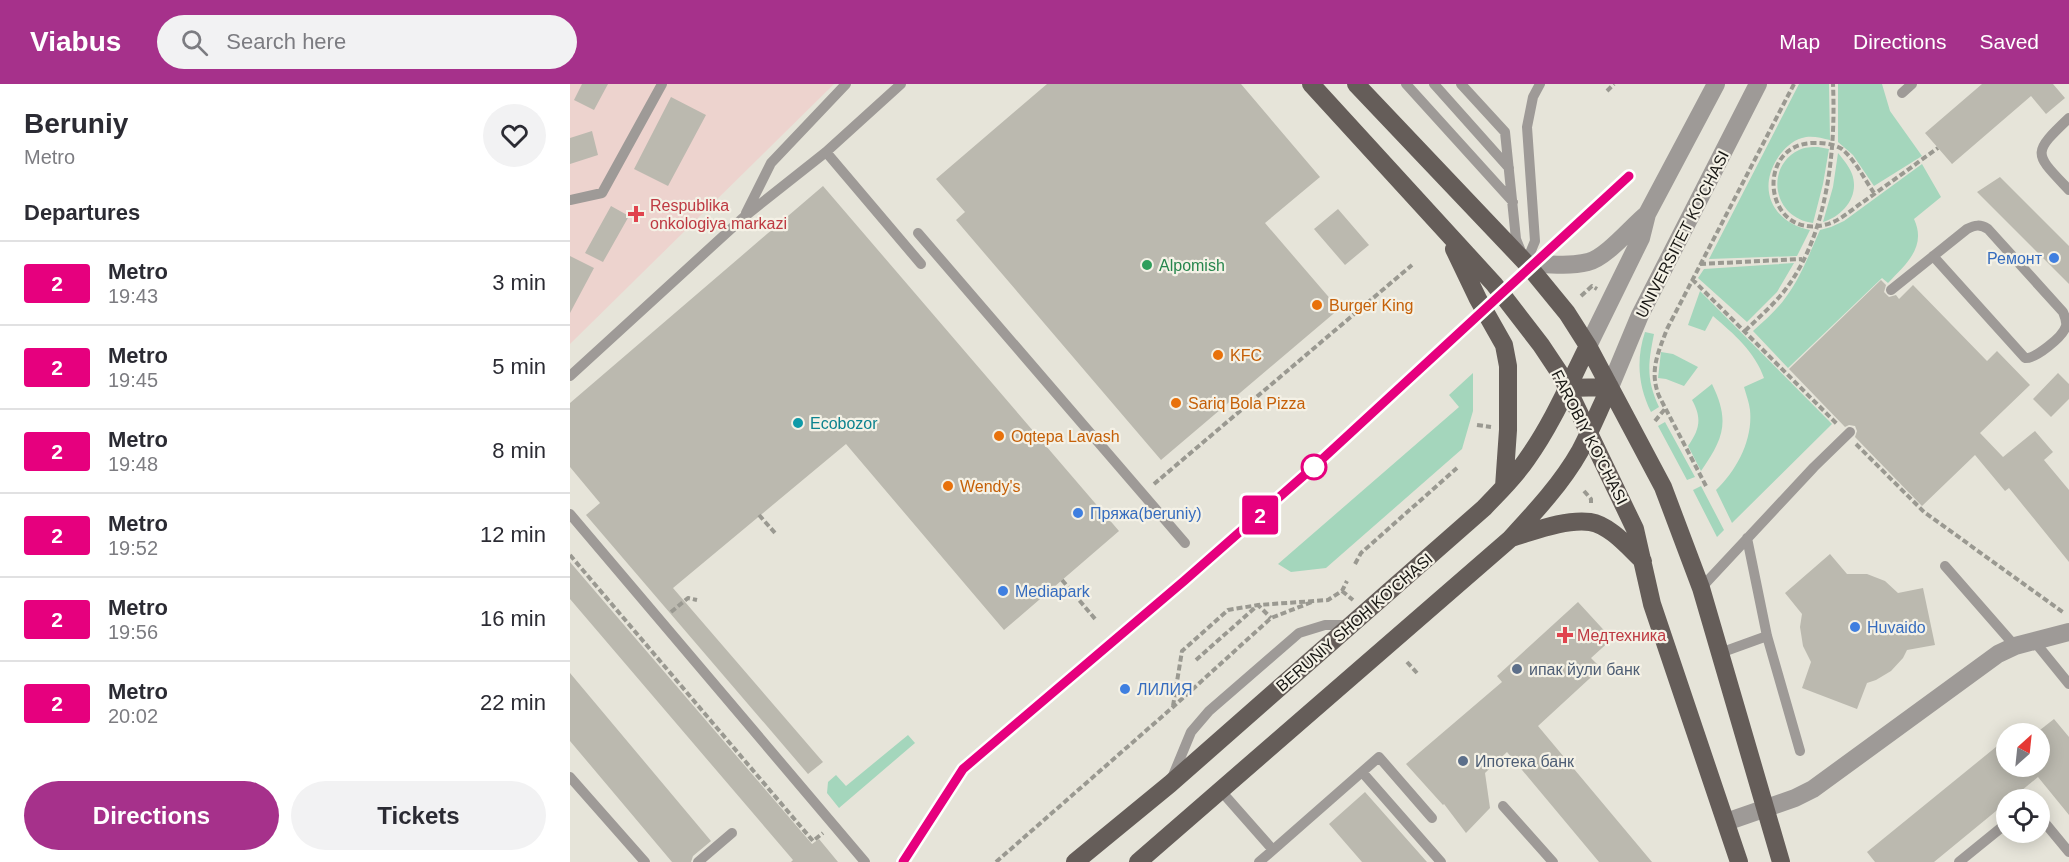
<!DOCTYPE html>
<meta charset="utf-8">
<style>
:root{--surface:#fff;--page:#f2f2f3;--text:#2b2b33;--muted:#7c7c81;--line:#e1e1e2;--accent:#a6318b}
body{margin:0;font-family:Helvetica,sans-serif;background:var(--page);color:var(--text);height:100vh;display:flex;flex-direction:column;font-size:22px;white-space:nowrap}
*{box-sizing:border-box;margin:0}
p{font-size:20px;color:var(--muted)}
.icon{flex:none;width:33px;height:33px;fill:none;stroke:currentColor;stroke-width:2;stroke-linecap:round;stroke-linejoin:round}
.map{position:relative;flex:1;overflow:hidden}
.panel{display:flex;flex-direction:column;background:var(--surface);width:570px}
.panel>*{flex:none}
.badge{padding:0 12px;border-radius:4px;font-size:21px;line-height:39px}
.needle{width:39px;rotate:27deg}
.controls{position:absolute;left:1426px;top:639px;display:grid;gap:12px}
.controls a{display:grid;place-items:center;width:54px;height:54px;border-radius:50%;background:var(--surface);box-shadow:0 3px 15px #0003;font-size:30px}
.map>.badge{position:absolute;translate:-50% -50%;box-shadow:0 0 0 3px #fff}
h2{padding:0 24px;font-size:22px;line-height:54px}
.round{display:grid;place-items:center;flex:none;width:63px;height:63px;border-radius:32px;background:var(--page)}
.head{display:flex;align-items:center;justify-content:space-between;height:102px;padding:0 24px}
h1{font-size:28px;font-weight:600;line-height:45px}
.action{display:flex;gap:12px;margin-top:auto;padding:12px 24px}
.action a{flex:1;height:69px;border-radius:36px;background:var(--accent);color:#fff;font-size:24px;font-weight:600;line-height:69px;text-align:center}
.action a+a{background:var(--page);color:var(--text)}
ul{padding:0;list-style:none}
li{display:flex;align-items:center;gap:18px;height:84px;padding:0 24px;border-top:2px solid var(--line)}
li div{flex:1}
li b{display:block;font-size:22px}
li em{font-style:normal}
li .badge{min-width:66px;font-weight:700;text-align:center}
header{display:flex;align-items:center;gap:36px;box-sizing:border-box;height:84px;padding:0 30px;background:var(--accent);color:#fff}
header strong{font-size:28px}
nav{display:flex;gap:33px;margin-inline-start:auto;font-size:21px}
.search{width:420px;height:54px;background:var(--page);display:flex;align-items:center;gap:15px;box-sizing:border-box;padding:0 21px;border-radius:33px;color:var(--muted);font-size:22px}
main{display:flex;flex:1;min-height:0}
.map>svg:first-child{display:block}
</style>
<header>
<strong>Viabus</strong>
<div class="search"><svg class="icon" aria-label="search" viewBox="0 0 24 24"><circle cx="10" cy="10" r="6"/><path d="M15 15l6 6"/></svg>Search here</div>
<nav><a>Map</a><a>Directions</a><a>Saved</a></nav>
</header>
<main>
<section class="panel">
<div class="head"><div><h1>Beruniy</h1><p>Metro</p></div><a class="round"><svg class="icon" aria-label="heart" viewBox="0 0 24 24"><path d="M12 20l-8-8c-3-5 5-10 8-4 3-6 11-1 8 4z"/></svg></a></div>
<h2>Departures</h2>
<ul>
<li><span class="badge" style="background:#e6007e;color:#fff">2</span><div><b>Metro</b><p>19:43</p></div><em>3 min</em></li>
<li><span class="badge" style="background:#e6007e;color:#fff">2</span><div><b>Metro</b><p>19:45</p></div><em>5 min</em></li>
<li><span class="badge" style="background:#e6007e;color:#fff">2</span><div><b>Metro</b><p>19:48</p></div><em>8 min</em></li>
<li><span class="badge" style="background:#e6007e;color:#fff">2</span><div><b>Metro</b><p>19:52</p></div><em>12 min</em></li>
<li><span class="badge" style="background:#e6007e;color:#fff">2</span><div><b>Metro</b><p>19:56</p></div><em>16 min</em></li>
<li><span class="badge" style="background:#e6007e;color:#fff">2</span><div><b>Metro</b><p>20:02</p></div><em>22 min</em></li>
</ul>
<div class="action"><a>Directions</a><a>Tickets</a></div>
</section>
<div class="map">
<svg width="1499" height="778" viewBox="0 0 1499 778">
<rect width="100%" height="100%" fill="#e6e4d9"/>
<!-- medical -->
<path fill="#edd3ce" d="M0,0H264L0,260Z"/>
<!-- green -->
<path fill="#a4d6bc" d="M1229,0H1259L1260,56C1251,54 1241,51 1232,54C1221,57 1213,66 1207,75C1187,107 1204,139 1240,146L1227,172L1139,175Z
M1268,0H1312L1320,27L1352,72L1304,102L1283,71L1268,58Z
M1248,63L1259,65L1253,100L1243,139C1202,134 1195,82 1229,66C1235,63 1241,63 1248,63Z
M1268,69C1273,75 1279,82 1282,90C1290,112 1273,132 1253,138L1263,103Z
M1352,80L1371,113L1344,135C1357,163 1336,180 1318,199L1312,194L1218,284L1183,247C1195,236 1207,226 1216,213C1231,193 1240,168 1250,146L1261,143L1274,137Z
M1224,179L1207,208L1177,238L1128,194L1134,185Z
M1130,207L1262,340L1162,439L1146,406C1167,386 1183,356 1180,326C1179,318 1176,310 1174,303L1194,294C1185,268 1164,250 1143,232L1135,247L1118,241Z
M1075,248L1084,250C1078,280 1076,295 1089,323L1081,328C1068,302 1066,275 1075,248Z
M1091,268L1103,270L1128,283L1114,302L1096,295L1088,294Z
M903,289V327L892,365L756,484L721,488L708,480L889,323L879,311Z
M1142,300C1160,337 1154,354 1131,387L1118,362C1130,345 1132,334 1122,316Z
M1095,338L1125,393L1117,396L1088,342Z
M1131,402L1154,446L1147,453L1123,406Z
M338,651L345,659L269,724L257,709L258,698L266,691L276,702Z"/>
<!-- building -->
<path fill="#bbb9af" d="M12,0H38L24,26L4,16Z
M477,0H671L750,93L695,139L769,225L591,376L386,136L395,128L366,95Z
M1412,0H1483L1495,14L1476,30L1461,12L1382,80L1355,49Z
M101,13L136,31L98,102L64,85Z
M22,47L28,71L0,80V54Z
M1430,93L1499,162V200L1407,108Z
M253,102L549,447L434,546L276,360L103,504L253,678L238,690L16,431L30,419L0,383V319Z
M41,122L59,132L33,178L15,169Z
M768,125L799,161L775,181L744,145Z
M0,172L24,184L0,229Z
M1311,196L1316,201L1314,208L1319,213L1326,211L1329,215L1343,201L1417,277L1427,267L1460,301L1410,349L1433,373L1465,347L1483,368L1474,376L1499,406V478L1439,404L1435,407L1405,371L1352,422L1285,353L1287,347L1285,342L1279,341L1275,343L1219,285Z
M1488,289L1499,300V315L1481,333L1463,315Z
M1260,470L1277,490H1297L1315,497L1328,509L1353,504L1365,561L1337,566L1333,574L1321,587L1306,596L1297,599L1287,625L1232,604L1241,578L1233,562L1230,543L1232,530L1215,509Z
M0,478L242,760L249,755L268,778H221L223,776L0,515Z
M1008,518L1042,555L1021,574L1031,584L968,642L1082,778H1029L937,668L915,689L920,724L896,749L874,720L873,721L836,680L932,598L927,592Z
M0,589L141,757L123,772L121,778H102L0,657Z
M1484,635L1499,653V731L1468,693L1440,716H1437V718L1364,778H1305L1297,768L1437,654V682H1470V646Z
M795,708L857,778H792L759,740Z"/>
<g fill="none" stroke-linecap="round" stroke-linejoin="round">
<!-- path -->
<path stroke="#9a9991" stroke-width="4" stroke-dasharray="6 3" stroke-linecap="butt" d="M1037,7L1044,0
M1304,109C1295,96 1285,76 1272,65C1264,60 1254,59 1245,59C1184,58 1193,155 1254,141C1269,138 1281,126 1293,118C1318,100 1343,82 1368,64
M1130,180L1232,175
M1122,195L1268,341
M1011,212L1022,202L1027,205
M1175,247C1187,235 1200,224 1211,211C1257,156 1266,69 1263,0
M1085,337L1095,325
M907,341L921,343
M1286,360L1354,428L1494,529
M584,400L842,181
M1136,402L1089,312C1079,287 1088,269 1097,245L1224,0
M1014,407L1021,415V419
M189,431L205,449
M0,471L243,757L253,749
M785,480L791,469L887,384
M492,496L526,536
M772,507L783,516
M101,528L118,514L127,516
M626,576L688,521L701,534
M837,578L847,589
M603,622L612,567L658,526L688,521L758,516L772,507L777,497
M426,778L603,623L701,534L742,518"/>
<!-- lane -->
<path stroke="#9e9a97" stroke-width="10" d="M836,0L943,118
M864,0L939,84
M891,0L935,48L946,155L952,170
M1332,9L1342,0
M1499,34C1461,70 1464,69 1499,106
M256,68L351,180
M0,116L32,109L92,0
M176,129L201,79L276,0
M348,149L615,459
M956,179L965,157L957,43L963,13L970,0
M1321,206L1397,145C1405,141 1410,140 1418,145L1493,228C1495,233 1497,237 1496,242C1493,253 1465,275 1455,274L1363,172
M0,292L174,133L256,68L331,0
M0,430L295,778
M1177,454L1197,552L1230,667
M1375,482L1445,562
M1131,504L1244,383L1280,348
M1464,557L1499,600
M1150,569L1197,552
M792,688L871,778
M0,693L75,778
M602,694L621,648L639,627L729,549L755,541H780
M651,707L703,766L809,673L862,734
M933,722L983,778
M1470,733L1499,768
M128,778L162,749
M689,778L703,766
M1389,778L1437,739"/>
<!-- street -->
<path stroke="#9e9a97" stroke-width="18" d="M956,179C976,180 998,183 1018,178C1036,174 1062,142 1077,130
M1018,262L1071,154L1077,130L1146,0
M1040,303L1070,231L1188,0
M1156,738L1225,714L1243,705L1428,570L1445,562L1499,548"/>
<!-- primary -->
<path stroke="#655d59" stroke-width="18" d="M741,0L924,200L971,261L991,291L1065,445L1082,520L1169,778
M786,0L956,179L997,229L1018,262L1093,403L1131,504L1211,778
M884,165L908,215L934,261L938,282V346L934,403
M997,304L1040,303
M941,454C965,447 994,435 1020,438C1040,441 1059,464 1073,477
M505,778L600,700L914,424C929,408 945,393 957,375C982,340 999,300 1018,262
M568,778L940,455C965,428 992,399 1010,367C1021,346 1030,324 1040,303"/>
</g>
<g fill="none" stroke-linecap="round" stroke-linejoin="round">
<!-- line casing -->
<g stroke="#fff" stroke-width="14">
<path id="line" d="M333,778L393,685L614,497L748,379L1059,92"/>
</g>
<!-- line -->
<use href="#line" stroke="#e6007e" stroke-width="9"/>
</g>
<!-- markers -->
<g fill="#e0444e" stroke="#f4f1e6" stroke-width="2">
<path d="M63 121h6v6h6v6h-6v6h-6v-6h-6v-6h6z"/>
<path d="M992 542h6v6h6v6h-6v6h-6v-6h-6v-6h6z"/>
</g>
<g fill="#3f7fe0" stroke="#f4f1e6" stroke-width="2">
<circle cx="1484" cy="174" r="6"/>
<circle cx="508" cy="429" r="6"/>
<circle cx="433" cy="507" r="6"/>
<circle cx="1285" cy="543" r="6"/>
<circle cx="555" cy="605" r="6"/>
</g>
<circle fill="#2e9e5b" stroke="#f4f1e6" stroke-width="2" cx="577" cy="181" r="6"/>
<g fill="#e8710a" stroke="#f4f1e6" stroke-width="2">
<circle cx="747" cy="221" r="6"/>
<circle cx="648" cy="271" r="6"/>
<circle cx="606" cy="319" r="6"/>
<circle cx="429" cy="352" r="6"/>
<circle cx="378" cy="402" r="6"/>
</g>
<circle fill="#0f9aa8" stroke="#f4f1e6" stroke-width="2" cx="228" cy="339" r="6"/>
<circle fill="#fff" stroke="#e6007e" stroke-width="3" cx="744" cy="383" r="12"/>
<g fill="#5c6f8a" stroke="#f4f1e6" stroke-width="2">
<circle cx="947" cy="585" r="6"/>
<circle cx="893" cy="677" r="6"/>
</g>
<g text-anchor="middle" stroke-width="4.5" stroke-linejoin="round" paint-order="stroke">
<!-- health labels -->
<g font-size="16" fill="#be3a42" stroke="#f4f1e6" text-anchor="start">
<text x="80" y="127">Respublika<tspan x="80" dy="18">onkologiya markazi</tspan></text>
<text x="1007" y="557">Медтехника</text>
</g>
<!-- street labels -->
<g font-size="16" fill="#171613" stroke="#f4f1e6">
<text transform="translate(1112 150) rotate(-63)" y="6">UNIVERSITET KO'CHASI</text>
<text transform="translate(1020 353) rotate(63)" y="6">FAROBIY KO'CHASI</text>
<text transform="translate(784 538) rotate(-41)" y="6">BERUNIY SHOH KO'CHASI</text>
</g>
<!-- shop labels -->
<g font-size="16" fill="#366cbe" stroke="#f4f1e6" text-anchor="start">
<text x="1472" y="180" text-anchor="end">Ремонт</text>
<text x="520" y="435">Пряжа(beruniy)</text>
<text x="445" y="513">Mediapark</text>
<text x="1297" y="549">Huvaido</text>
<text x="567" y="611">ЛИЛИЯ</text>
</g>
<!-- leisure labels -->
<g font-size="16" fill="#27864d" stroke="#f4f1e6" text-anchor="start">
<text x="589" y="187">Alpomish</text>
</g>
<!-- food labels -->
<g font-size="16" fill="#c56008" stroke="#f4f1e6" text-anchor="start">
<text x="759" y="227">Burger King</text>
<text x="660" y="277">KFC</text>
<text x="618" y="325">Sariq Bola Pizza</text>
<text x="441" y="358">Oqtepa Lavash</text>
<text x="390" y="408">Wendy's</text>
</g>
<!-- culture labels -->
<g font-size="16" fill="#0d838f" stroke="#f4f1e6" text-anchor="start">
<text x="240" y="345">Ecobozor</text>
</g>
<!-- service labels -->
<g font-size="16" fill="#4e5e75" stroke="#f4f1e6" text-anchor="start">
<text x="959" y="591">ипак йули банк</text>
<text x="905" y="683">Ипотека банк</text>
</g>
</g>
</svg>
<div class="controls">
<a><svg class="needle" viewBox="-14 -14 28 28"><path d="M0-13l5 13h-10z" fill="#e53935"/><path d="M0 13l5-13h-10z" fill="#7c7c81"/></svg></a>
<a><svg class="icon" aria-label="locate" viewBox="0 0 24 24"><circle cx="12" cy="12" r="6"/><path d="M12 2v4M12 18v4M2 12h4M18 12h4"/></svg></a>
</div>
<b class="badge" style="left:690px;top:431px;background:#e6007e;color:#fff">2</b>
</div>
</main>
